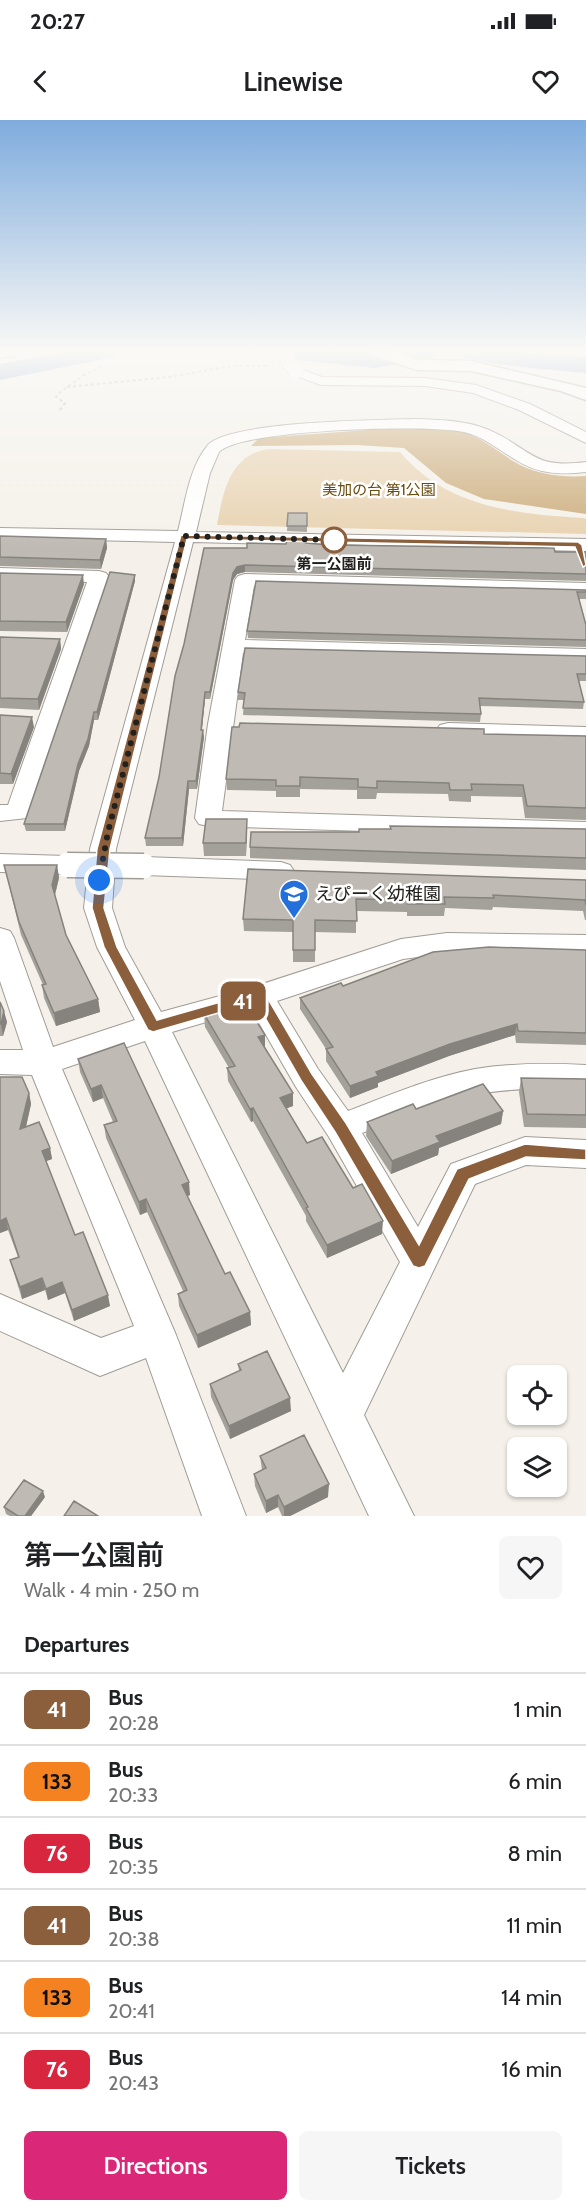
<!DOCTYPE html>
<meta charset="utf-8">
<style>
:root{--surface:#fff;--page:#f6f6f6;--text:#202124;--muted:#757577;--line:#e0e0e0;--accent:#db2777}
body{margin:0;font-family:Cabin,"Noto Sans JP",sans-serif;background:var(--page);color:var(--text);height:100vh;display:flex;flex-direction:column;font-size:22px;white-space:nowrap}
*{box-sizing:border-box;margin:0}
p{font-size:20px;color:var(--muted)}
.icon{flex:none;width:33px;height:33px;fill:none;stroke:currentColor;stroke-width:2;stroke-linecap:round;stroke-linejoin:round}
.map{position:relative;height:1396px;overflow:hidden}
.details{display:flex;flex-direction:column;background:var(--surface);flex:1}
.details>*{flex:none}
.badge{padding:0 12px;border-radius:9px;font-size:21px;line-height:39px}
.fabs{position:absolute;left:507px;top:1245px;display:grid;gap:12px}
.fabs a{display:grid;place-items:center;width:60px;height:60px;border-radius:9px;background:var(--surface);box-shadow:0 2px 4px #0004;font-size:30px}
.you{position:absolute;width:30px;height:30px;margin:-15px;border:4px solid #fff;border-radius:50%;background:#1a73e8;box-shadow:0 0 0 9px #1a73e833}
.map>.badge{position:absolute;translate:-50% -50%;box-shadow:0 0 0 3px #fff}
h2{padding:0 24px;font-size:22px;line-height:54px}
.round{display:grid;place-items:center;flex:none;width:63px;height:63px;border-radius:9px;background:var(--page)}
.summary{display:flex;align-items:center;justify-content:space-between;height:102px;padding:0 24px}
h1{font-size:28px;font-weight:600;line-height:45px}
.button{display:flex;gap:12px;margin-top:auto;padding:12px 24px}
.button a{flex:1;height:69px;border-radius:9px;background:var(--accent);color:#fff;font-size:24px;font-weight:600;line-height:69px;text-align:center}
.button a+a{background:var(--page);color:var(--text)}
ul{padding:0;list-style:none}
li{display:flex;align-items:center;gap:18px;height:72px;padding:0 24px;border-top:2px solid var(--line)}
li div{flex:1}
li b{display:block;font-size:22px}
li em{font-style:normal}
li .badge{min-width:66px;font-weight:700;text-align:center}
.status{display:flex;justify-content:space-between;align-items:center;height:42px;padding:0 30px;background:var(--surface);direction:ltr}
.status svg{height:16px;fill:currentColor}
header{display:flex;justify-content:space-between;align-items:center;height:78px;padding:0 24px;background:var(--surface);font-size:27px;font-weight:600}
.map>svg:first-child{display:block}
</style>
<div class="status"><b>20:27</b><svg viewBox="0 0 49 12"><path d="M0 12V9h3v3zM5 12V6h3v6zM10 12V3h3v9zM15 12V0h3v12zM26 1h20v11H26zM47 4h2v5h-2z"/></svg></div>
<header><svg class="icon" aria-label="back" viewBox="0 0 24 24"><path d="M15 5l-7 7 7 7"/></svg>Linewise<svg class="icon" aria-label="heart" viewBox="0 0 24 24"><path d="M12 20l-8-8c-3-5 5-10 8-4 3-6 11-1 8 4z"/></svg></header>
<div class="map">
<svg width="586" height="1396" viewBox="0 0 586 1396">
<rect width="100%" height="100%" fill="#f5f1ea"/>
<!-- green -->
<path fill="#e8d2b0" d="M269,329L400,332C446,387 515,394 584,398L586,399V414L217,405C223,372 230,334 269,329Z"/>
<!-- forest -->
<path fill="#ccac7b" d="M451,307C479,316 489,325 513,341C533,354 562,358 586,356V394L484,379L446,363L404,328L356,325L251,326L259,318L394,308Z"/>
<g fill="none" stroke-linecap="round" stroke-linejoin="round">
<!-- stream -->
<path stroke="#647998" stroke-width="4.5" d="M333,236L337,232"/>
<!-- river -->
<path fill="#819fcd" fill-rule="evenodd" d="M66,232H116L113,237L104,239L0,260V244Z
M279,232H438L435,237L375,248L291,239L282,237Z
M460,232H519L586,237V253C545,249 503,247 463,237Z"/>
<!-- minor casing -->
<g stroke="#a19c96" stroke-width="2">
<path id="minor" d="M296,247L322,257L425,258L476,265L530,284L586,312V323L519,290L473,273L425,266L321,265L291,254L289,251L291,248Z
M416,299C440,300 466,300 489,310C532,329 531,349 586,342V352C560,355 538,354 516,340C499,330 483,316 464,312C429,304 241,309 219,332L210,353L196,412L586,419V431L193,422L116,729L112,788L125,827L161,892L253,867L401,819L447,813L586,815V835L447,833L403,839L277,881L318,949L348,991C390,975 432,957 475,949C512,943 549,943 586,945V969C549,968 512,968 476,974C436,982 400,999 362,1013L418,1107L451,1044L525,1017L586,1020V1048L526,1045L475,1064L364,1295L414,1396H369L145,921L62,949L176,1215L246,1396H202L146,1238L100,1256L0,1211V1174L101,1218L134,1206L32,955L0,954V930H23L0,861V808L10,811L14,818L53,927L135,900L97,827L84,788L90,729L175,422L0,418V408L178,411C185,384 189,347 208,325C229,301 380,300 416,299ZM251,889L296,967L329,1017L400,1142L343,1253L172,912Z
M0,448L99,451L106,453L109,457L31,693L27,698L0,701V685H8L87,462L0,460Z
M245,454L586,463V475L254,466L245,520L586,529V541L243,533L222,691L586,702V718L208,706L199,704L195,698L208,604L235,460L238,456Z
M448,603L586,607V621L440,615L436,610L440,605Z
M0,734L67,736L76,739L80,745L76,751L67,754L0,752Z
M144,737L281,742L290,745L294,751L290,757L281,760L144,755L135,752L131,746L135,740Z"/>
</g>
<!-- major casing -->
<g stroke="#a19c96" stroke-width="3">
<path id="major" d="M0,232H16L13,236L0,238Z
M371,232H396L419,240L471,241L586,268V280L561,271L471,251L417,250L374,236Z"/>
</g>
<!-- path -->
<path stroke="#b3b0aa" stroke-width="2" stroke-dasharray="3 3" stroke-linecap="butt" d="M67,267L169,257L232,246H269
M60,290L65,283L56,277L59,273L84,255L102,247"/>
<!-- minor -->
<use href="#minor" fill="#fff" fill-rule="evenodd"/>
<!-- major -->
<use href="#major" fill="#fff" fill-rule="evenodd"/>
<!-- minor-bridge-far1 casing -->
<g stroke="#a19c96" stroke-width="16" stroke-linecap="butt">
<path id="minor-bridge-far1" d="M282,232L296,251"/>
</g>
<!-- minor-bridge casing -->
<g stroke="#a19c96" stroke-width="27" stroke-linecap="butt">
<path id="minor-bridge" d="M67,745L144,746"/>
</g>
<!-- minor-bridge-far1 -->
<use href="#minor-bridge-far1" stroke="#fff" stroke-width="15"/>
<!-- minor-bridge -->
<use href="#minor-bridge" stroke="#fff" stroke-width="24"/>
</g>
<!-- wall -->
<path fill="#a4a19b" d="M288,393H307V412L287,411Z
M0,416L106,419L107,428L101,449L0,446Z
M306,423L586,432V461L245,452L237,454L233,460L210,579H205L202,610L204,617L197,669H189L183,726H146L145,718L159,657L175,556L247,428Z
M0,453L84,464L67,512L0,511Z
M135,455V461L98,600H94L89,626L79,651L65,711H26L24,704Z
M586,470V479H579L586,505V527L248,518L247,511Z
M0,517L60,519L61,529L39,590L0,588Z
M586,536V561H579L584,582L583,589L480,586L481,594L480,602L243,595L244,580H238V572Z
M0,595L34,607L13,664H0Z
M484,614L586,616V700L525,698L522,677L471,676V682L449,681L448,674L377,673L376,679H357V670L300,669V677H276V671L227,670L226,659Z
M247,699L246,736H204L203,723Z
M586,709V750L250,738V727L359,712Z
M4,745H57L59,758L55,775L66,815L98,879L100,892L56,906L44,878L42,865H43L21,815Z
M248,749L586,760V800H585L583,791L493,787L492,790L445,788L444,796H407V792L356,791V813L315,812V842H293V812L244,811L243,799Z
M586,830V925L516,923L515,915L449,936L378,963V967L350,978L326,941V929L300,889V878L343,866Z
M0,882L7,902L3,916H0Z
M204,894L265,915V927L293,986L286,988L307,1023L382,1114L327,1138L306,1101V1096L253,1001L251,1002L228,961L227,948H229L205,907Z
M124,923L190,1075L187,1076L225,1154L250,1192L251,1205L198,1228L179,1186L178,1174L183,1171L147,1092L140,1095L106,1018L104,1005L113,1002L103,978L93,982L80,952L78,939Z
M521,958L586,959V1008L524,1007L519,972Z
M29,973L31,984L26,1007L50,1028L52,1039L46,1041L75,1115L110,1186L74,1201L65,1173L48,1180L45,1170L22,1179L10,1140L18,1137L8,1110L0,1113Z
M416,989L503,991L501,1004L439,1028L438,1035L391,1054L366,1016L367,1002Z
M238,1244L291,1291L230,1319L211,1277L210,1264L239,1251Z
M260,1336L328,1377L290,1396H282L278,1387L266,1393L255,1366L254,1354L262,1350Z
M45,1377L31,1396H10L6,1394L4,1387Z"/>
<!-- shaded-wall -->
<path fill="#86837e" d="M106,419L107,428L101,449L100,440Z
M245,445V452L237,454L233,460L210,579V572L233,453L237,447Z
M83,455L84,464L67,512L66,502Z
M135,455V461L98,600L97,592Z
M60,519L61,529L39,590L38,579Z
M205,572V579L201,617V610Z
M94,592V600L89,626L79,651L65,711L64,704L78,644Z
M32,597L34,607L13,664L11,654Z
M203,610L204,617L197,669L196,661Z
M188,661L189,669L183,726L182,718Z
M247,699V711L246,736V723Z
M57,745L59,758L54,778L52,765Z
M98,879L100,892L56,906L54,893Z
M4,891L7,902L3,916L1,904Z
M517,904L515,915L449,936L378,963V967L350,978V966L376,952L450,924Z
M265,915V928L258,917Z
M101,965L103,978L93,982L91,969Z
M29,973L31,984L23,1020L20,1009Z
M293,973V986L280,991V978Z
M253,988V1001L251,1002L250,989Z
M503,991L501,1004L439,1028L438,1035L391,1054L392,1041L436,1016Z
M50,1028L52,1039L44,1042L42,1031Z
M189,1062L190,1075L183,1078L182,1065Z
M146,1079L147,1092L140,1095L139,1082Z
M6,1098L8,1110L0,1113V1101Z
M383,1101L382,1114L327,1138V1125Z
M42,1158L45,1170L22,1179L20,1167Z
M62,1162L65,1173L48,1180L46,1169Z
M108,1175L110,1186L74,1201L72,1190Z
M250,1192L251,1205L198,1228L197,1215Z
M290,1278L291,1291L230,1319L229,1306Z
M329,1364L328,1377L290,1396H284V1387Z
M43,1371L45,1377L31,1396H25Z
M278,1375V1387L266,1393V1381Z"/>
<!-- building -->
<path fill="#bfbbb4" stroke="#86837e" stroke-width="1.5" d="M288,393H307V406H287Z
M0,416L106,419L100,440L0,437Z
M287,420H306V423L329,425L554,428L555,432H586V454L245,445L237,447L233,453L210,572H205L201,610H203L196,661H188L182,718H145L159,657L175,556L184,524L204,428H247V423L286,424Z
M110,452L135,455L97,592H94L88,619L78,644L64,704H24Z
M0,453L83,455L66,502L0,501Z
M256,461L586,470V472H577L586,505V520L247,511Z
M0,517L60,519L38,579L0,578Z
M245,528L586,536V554H577L584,582L479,578L481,594L243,588L245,573L238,572Z
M0,595L32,597L11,654L0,653Z
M240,603L484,609V614L586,616V688L527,686L523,665L471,664L472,670H450L449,663L377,661V668L358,667V659L300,657V666H276V660L226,659L232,607H239Z
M206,699H247L246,723H203Z
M390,706L586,709V738L250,727L251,712H359V709H391Z
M4,745H57L52,765L66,815L98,879L54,893L42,865L46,864L19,802Z
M248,749L586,760V785L585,780L493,775L494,778L444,777L445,784H408V780L356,779L357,801L315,800V830H293V800L243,799Z
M489,827L586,830V913L518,911L517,904L450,924L376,952L378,956L350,966L326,929L333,927L300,878L341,863L343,866L433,832Z
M244,881L265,915L258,917L293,973L280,978L307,1023L322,1017L353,1068L362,1064L383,1101L327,1125L306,1088L308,1087L253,988L250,989L227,948L235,946L204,894Z
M0,882L4,891L1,904H0Z
M124,923L189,1062L182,1065L225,1154L230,1152L250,1192L197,1215L178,1174L187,1170L146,1079L139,1082L104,1005L117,1001L101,965L91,969L78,939Z
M0,957H22L29,973L20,1009L39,1002L50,1028L42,1031L75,1115L83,1112L108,1175L72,1190L62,1162L46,1169L42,1158L20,1167L10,1140L19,1137L6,1098L0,1101Z
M521,958L586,959V995L527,994Z
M483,964L503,991L436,1016L440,1022L392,1041L367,1002L413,984L416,989Z
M267,1231L290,1278L229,1306L210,1264L241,1250L238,1244Z
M304,1315L329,1364L284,1387L278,1375L266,1381L254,1354L266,1348L260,1336Z
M24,1360L43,1371L25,1396H18L4,1387Z
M74,1381L98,1396H64Z"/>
<!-- sky -->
<linearGradient id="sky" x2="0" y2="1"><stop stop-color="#7facdd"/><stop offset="0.54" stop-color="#faf9f6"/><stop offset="1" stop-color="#faf9f6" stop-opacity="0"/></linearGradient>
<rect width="586" height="427" fill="url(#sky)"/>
<!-- line -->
<path fill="#8b5e3c" stroke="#fff" stroke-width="1.5" d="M181,415L578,422L582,425L586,445L583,447L575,427L187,419L110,729L104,788L117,827L157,900L259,871L264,872L312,954L346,1003L419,1125L457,1049L525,1024L586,1029V1040L526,1037L469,1059L425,1146L419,1148L413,1146L335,1012L302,962L256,882L153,912L148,910L104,827L92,788L97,729Z"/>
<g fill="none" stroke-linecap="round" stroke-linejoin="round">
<!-- walk -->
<path stroke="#22211e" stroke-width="6" stroke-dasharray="0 10.8" d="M99,760L108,712L184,416L334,420"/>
</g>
<!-- icons -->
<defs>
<g id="school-pin" transform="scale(1.5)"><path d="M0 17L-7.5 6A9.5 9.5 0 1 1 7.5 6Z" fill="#2470db" stroke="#fff"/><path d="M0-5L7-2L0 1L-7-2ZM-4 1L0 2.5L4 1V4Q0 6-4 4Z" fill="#fff"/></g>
</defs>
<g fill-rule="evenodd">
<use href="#school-pin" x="294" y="774"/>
</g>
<!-- markers -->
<circle fill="#fff" stroke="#8b5e3c" stroke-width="3" cx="334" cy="420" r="12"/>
<g text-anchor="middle" stroke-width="5" stroke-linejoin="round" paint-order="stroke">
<!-- far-park labels -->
<g font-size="15" fill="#6a4b0d" stroke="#fff">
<text x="379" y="375">美加の台 第1公園</text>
</g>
<!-- far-stop labels -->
<g font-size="15" font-weight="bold" fill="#22211e" stroke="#fff">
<text x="334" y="449">第一公園前</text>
</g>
<!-- poi labels -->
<g font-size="18" fill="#22211e" stroke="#fff" text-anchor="start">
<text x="315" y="780">えぴーく幼稚園</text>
</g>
</g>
</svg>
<div class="fabs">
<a><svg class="icon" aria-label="locate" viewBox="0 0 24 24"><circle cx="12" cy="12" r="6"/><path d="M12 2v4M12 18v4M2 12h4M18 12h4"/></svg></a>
<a><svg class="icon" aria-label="layers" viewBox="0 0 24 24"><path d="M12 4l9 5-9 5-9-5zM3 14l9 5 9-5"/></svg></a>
</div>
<div class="you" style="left:99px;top:760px"></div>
<b class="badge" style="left:243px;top:881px;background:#8b5e3c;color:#fff">41</b>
</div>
<section class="details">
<div class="summary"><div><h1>第一公園前</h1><p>Walk · 4 min · 250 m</p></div><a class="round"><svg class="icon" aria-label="heart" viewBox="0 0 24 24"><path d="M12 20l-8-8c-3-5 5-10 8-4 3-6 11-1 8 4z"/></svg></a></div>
<h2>Departures</h2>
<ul>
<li><span class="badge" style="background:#8b5e3c;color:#fff">41</span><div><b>Bus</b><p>20:28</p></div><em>1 min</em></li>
<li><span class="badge" style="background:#f58220;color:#111">133</span><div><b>Bus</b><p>20:33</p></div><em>6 min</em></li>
<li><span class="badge" style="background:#d7263d;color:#fff">76</span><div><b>Bus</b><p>20:35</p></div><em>8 min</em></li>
<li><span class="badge" style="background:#8b5e3c;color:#fff">41</span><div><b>Bus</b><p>20:38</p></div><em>11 min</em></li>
<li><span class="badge" style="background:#f58220;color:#111">133</span><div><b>Bus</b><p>20:41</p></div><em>14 min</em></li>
<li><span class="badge" style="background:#d7263d;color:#fff">76</span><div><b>Bus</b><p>20:43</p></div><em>16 min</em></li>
</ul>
<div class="button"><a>Directions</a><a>Tickets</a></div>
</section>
